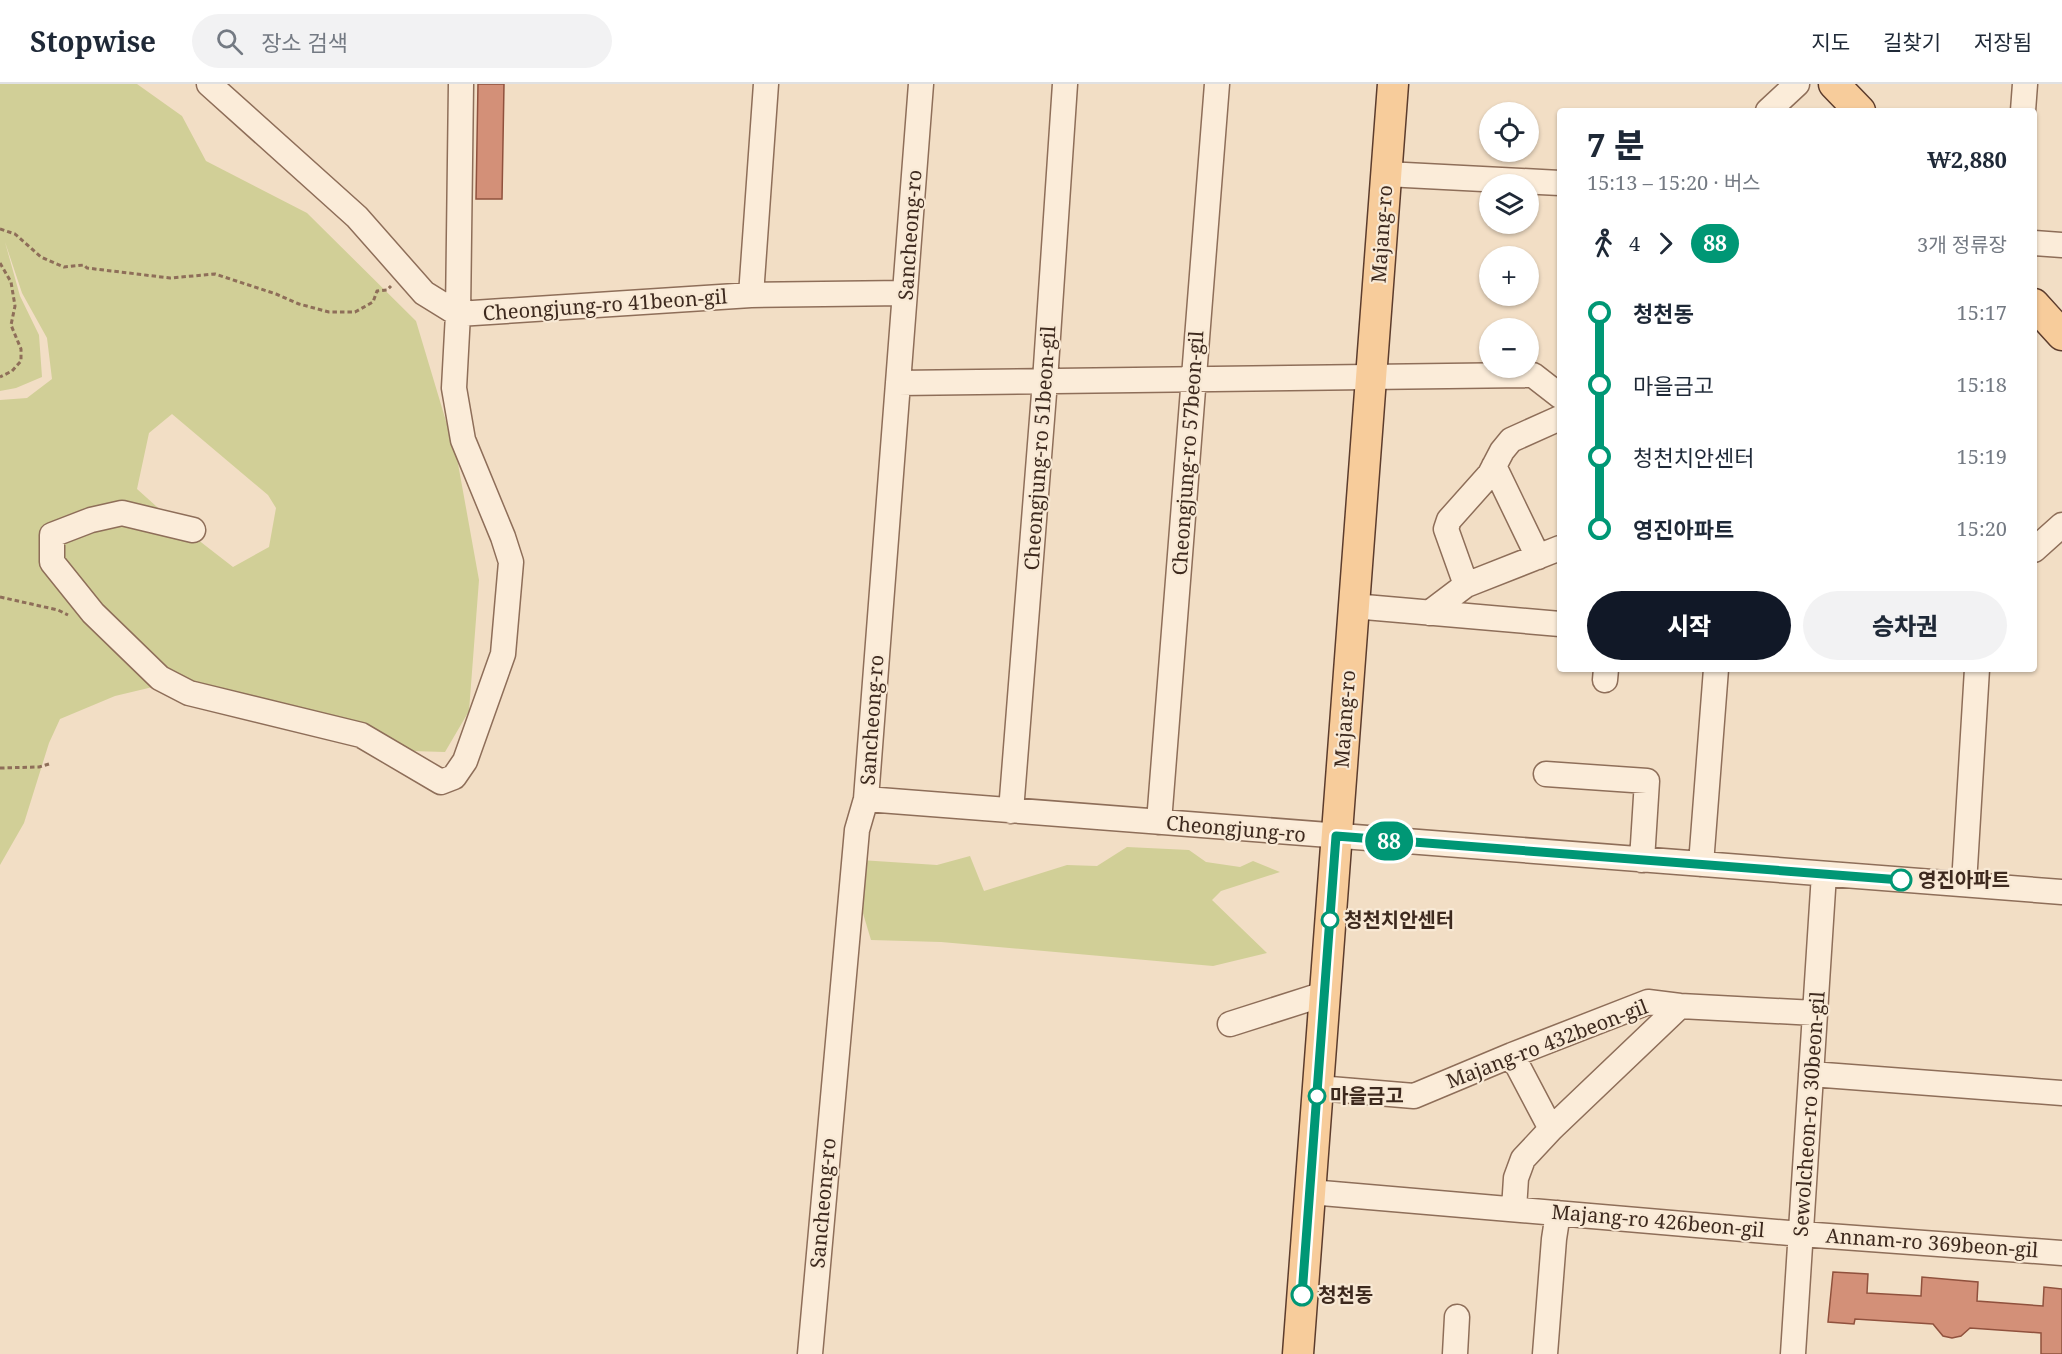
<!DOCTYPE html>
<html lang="ko">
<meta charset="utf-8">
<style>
:root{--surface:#fff;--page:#f2f2f3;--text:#1f2937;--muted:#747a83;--line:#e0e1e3;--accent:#111827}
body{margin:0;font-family:"Noto Serif","Noto Sans KR",serif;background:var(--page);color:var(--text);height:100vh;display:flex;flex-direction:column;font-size:22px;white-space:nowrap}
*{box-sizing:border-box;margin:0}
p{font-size:20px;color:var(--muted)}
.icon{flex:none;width:33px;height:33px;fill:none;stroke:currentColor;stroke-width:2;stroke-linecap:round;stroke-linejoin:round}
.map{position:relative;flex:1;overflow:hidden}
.drawer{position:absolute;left:1557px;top:24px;width:480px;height:564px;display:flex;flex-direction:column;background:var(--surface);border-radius:6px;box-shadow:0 2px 4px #0004}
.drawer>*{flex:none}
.badge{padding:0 12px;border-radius:20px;font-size:21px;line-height:39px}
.controls{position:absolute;left:1479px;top:18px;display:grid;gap:12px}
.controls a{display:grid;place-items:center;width:60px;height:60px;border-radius:50%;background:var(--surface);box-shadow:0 2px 4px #0004;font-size:30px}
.map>.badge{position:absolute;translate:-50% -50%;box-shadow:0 0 0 3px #fff}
.legs{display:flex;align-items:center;gap:9px;height:66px;padding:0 30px;font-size:20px}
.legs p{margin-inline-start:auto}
.overview{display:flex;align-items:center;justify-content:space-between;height:102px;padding:0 30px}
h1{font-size:33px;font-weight:800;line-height:45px}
.cta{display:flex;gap:12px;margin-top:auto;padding:12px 30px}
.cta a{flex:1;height:69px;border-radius:36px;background:var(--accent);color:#fff;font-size:24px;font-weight:800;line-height:69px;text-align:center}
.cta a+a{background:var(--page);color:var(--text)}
ul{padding:0 30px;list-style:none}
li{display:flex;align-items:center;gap:21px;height:72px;font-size:22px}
li i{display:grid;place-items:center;width:9px;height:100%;margin:0 8px;background:currentColor}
li i::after{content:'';width:15px;height:15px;margin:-8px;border:4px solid;border-radius:50%;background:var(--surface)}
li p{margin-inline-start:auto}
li:first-child i{background:linear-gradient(#0000 50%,currentColor 0)}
li:last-child i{background:linear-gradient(currentColor 50%,#0000 0)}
header{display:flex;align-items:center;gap:36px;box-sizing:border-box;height:84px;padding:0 30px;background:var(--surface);border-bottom:2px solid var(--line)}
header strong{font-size:28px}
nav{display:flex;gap:33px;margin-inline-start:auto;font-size:21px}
.search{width:420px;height:54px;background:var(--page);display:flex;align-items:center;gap:15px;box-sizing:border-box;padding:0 21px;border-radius:33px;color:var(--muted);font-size:22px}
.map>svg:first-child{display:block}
</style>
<header>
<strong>Stopwise</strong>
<div class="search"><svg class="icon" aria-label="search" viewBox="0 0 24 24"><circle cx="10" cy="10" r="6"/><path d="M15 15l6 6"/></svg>장소 검색</div>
<nav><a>지도</a><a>길찾기</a><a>저장됨</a></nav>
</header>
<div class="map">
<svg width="2062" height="1270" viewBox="0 0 2062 1270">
<rect width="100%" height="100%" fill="#f2dec5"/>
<!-- green -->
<path fill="#d1cf97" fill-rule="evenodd" d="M0,0H137L182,32L206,77L307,129L416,237L457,374L479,496L469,627L445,668L411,667L182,596L115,612L60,635L49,659L24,739L0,781V316L27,314L52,295L47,254L22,209L5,158L20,212L39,251L42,293L16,304L0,307ZM172,330L268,411L276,424L269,463L233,483L166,431L137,405L149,349Z
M1127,763L1189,766L1206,778L1240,783L1253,777L1280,788L1221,807L1212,816L1267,869L1213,882L941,858L871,856L856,806L860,776L937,781L970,772L984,807L1067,781L1097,782Z"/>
<!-- building -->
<path fill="#d39078" stroke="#90513d" stroke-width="1.5" d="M478,0H504L502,115H476Z
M1833,1188L1868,1190L1867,1209L1921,1212L1922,1193L1978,1198L1977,1217L2043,1222L2044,1203L2062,1205V1270H2041V1249L1970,1244L1961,1252L1952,1254L1943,1252L1933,1240L1855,1235L1854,1240L1828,1238Z"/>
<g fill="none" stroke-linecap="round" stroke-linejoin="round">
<!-- minor casing -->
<g stroke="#8e6e59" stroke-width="27">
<path id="minor" d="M209,0L357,133L424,209L458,230
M1768,27L1797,0
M2023,27L2025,0
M1386,90L1560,99
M2034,159L2062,161
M751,211L766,0
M458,230L751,211L905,209
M898,299L1533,291L1560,312
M1494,382L1538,473
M193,446L122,429L91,436L52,451V478L93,529L160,594L189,609L361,651L441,698L454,693L465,677L503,570L511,478L503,453L463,356L454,304L458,230L461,0
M2034,466L2062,441
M1466,501L1446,445L1449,436L1490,390L1502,367L1511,356L1560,334
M1353,522L1560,540
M1429,529L1466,501L1560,464
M1605,596L1606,585
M1546,690L1647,697L1642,776
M866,715L2062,808
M1011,727L1045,297L1065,0
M1159,738L1217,0
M1701,780L1716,585
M1964,800L1977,585
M1230,940L1324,910
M1512,971L1551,1045
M1811,990L2062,1009
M1318,1004L1414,1012L1512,971L1648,918L1680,922L1815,929
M1310,1108L1801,1150L2062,1169
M1514,1125L1516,1094L1523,1075L1551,1045L1680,922
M810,1270L857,746L866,715L921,0
M1455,1270L1457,1233
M1545,1270L1554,1155L1558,1129
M1793,1270L1824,790"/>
</g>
<!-- major casing -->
<g stroke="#5c3c2d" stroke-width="33">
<path id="major" d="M1834,0L1860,27
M2034,220L2062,251
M1298,1270L1393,0"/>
</g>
<!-- path -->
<path stroke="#8e6e59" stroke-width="3" stroke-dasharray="4.5 3" stroke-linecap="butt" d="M0,145L15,150L41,173L64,183L84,181L87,184L170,194L215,190L276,210L299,220L329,228H355L373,218L377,207L387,206L391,202
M0,179L11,198L15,222L11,241L21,265V277L12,287L0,293
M0,513L58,526L68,531
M0,684L39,683L49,680"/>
<!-- minor -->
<use href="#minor" stroke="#fbecd9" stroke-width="24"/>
<!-- major -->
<use href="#major" stroke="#f7cc9b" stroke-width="30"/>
</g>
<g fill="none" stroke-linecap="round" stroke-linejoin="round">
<!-- line-1 casing -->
<g stroke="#fff" stroke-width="14">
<path id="line-1" d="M1302,1211L1336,752L1901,796"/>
</g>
<!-- line-1 -->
<use href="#line-1" stroke="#009775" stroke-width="9"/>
</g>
<!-- markers -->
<g fill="#fff" stroke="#009775" stroke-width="3">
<circle cx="1901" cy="796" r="10"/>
<circle cx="1330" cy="836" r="8"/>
<circle cx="1317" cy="1012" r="8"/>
<circle cx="1302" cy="1211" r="10"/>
</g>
<g text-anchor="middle" stroke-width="4.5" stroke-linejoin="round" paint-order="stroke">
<!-- street labels -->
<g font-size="20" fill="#3d291e" stroke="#f8e9d5">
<text transform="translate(1382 150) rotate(-86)" y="7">Majang-ro</text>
<text transform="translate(910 151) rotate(-86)" y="7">Sancheong-ro</text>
<text transform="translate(605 221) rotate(-4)" y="7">Cheongjung-ro 41beon-gil</text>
<text transform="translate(1040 364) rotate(-86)" y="7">Cheongjung-ro 51beon-gil</text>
<text transform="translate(1188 369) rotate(-86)" y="7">Cheongjung-ro 57beon-gil</text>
<text transform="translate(1345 635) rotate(-86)" y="7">Majang-ro</text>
<text transform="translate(872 636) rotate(-86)" y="7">Sancheong-ro</text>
<text transform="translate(1236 745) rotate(5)" y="7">Cheongjung-ro</text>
<text transform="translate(1547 960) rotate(-21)" y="7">Majang-ro 432beon-gil</text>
<text transform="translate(1809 1030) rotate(-86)" y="7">Sewolcheon-ro 30beon-gil</text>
<text transform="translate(823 1119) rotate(-85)" y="7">Sancheong-ro</text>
<text transform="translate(1658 1137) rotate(5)" y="7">Majang-ro 426beon-gil</text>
<text transform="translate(1932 1159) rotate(4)" y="7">Annam-ro 369beon-gil</text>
</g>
<!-- stop labels -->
<g font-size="20" font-weight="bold" fill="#3d291e" stroke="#f8e9d5" text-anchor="start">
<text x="1918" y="803">영진아파트</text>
<text x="1344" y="843">청천치안센터</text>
<text x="1330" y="1019">마을금고</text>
<text x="1318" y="1218">청천동</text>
</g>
</g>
</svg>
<div class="controls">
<a><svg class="icon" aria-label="locate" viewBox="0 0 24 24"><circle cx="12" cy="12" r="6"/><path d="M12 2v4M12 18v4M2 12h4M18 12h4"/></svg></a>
<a><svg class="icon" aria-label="layers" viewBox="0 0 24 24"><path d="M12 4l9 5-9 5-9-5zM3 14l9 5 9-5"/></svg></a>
<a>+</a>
<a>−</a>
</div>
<b class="badge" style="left:1389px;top:757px;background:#009775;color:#fff">88</b>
<section class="drawer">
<div class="overview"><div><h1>7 분</h1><p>15:13 – 15:20 · 버스</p></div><b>₩2,880</b></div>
<div class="legs"><svg class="icon" aria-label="walk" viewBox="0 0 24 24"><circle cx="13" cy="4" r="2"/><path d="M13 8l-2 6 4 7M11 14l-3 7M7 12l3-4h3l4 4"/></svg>4<svg class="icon" aria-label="forward" viewBox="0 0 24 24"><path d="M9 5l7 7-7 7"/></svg><b class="badge" style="background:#009775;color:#fff">88</b><p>3개 정류장</p></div>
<ul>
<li><i style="color:#009775"></i><b>청천동</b><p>15:17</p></li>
<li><i style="color:#009775"></i><span>마을금고</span><p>15:18</p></li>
<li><i style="color:#009775"></i><span>청천치안센터</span><p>15:19</p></li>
<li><i style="color:#009775"></i><b>영진아파트</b><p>15:20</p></li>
</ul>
<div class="cta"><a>시작</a><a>승차권</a></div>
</section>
</div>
